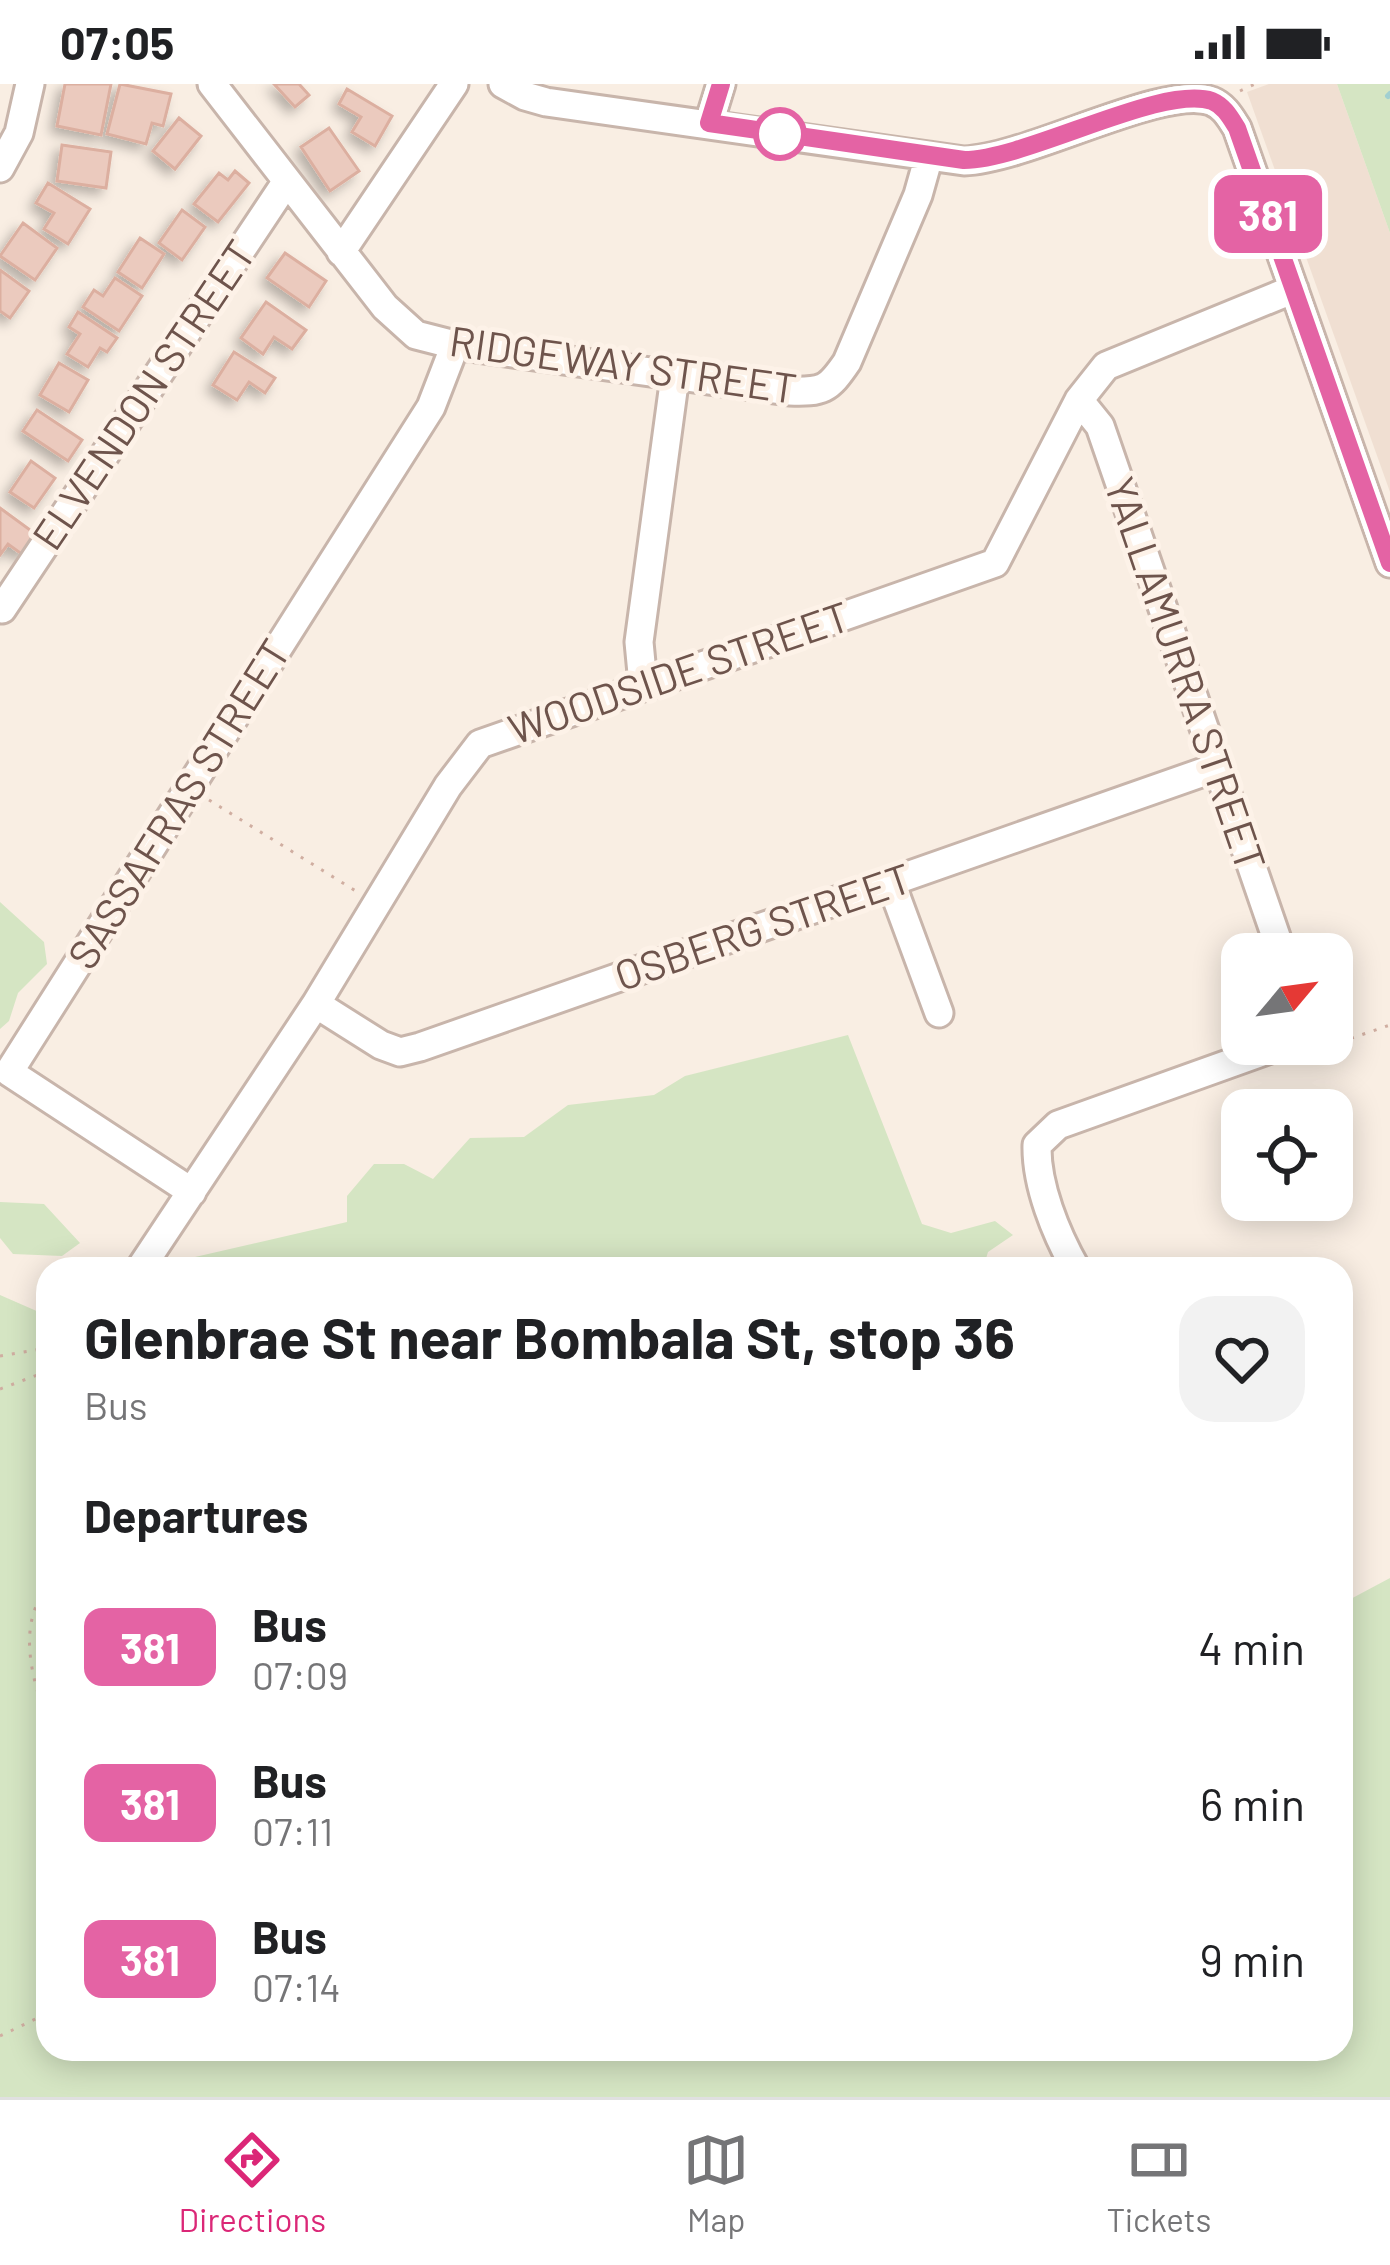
<!DOCTYPE html>
<style>
:root{--surface:#fff;--page:#f2f2f2;--text:#202124;--muted:#757577;--line:#e0e0e0;--accent:#db2777}
body{margin:0;font-family:Barlow,sans-serif;background:var(--page);color:var(--text);height:100vh;display:flex;flex-direction:column;font-size:45px;white-space:nowrap}
*{box-sizing:border-box;margin:0}
p{font-size:39px;color:var(--muted)}
.icon{flex:none;width:66px;height:66px;fill:none;stroke:currentColor;stroke-width:2;stroke-linecap:round;stroke-linejoin:round}
.map{position:relative;flex:1;overflow:hidden}
.panel{position:absolute;left:36px;top:1173px;width:1317px;height:804px;display:flex;flex-direction:column;background:var(--surface);border-radius:36px;box-shadow:0 6px 30px #0003}
.panel>*{flex:none}
.badge{padding:0 24px;border-radius:18px;font-size:42px;line-height:78px}
.needle{width:78px;rotate:61deg}
.controls{position:absolute;left:1221px;top:849px;display:grid;gap:24px}
.controls a{display:grid;place-items:center;width:132px;height:132px;border-radius:24px;background:var(--surface);box-shadow:0 6px 30px #0003;font-size:60px}
.map>.badge{position:absolute;translate:-50% -50%;box-shadow:0 0 0 6px #fff}
h2{padding:0 48px;font-size:45px;line-height:108px}
.round{display:grid;place-items:center;flex:none;width:126px;height:126px;border-radius:36px;background:var(--page)}
.summary{display:flex;align-items:center;justify-content:space-between;height:204px;padding:0 48px}
h1{font-size:57px;font-weight:700;line-height:90px}
ul{padding:0;list-style:none}
li{display:flex;align-items:center;gap:36px;height:156px;padding:0 48px}
li div{flex:1}
li b{display:block;font-size:45px}
li em{font-style:normal}
li .badge{min-width:132px;font-weight:700;text-align:center}
.status{display:flex;justify-content:space-between;align-items:center;height:84px;padding:0 60px;background:var(--surface);direction:ltr}
.status svg{height:33px;fill:currentColor}
.dock{display:flex;justify-content:space-around;align-items:center;height:168px;border-top:3px solid var(--line);background:var(--surface);font-size:33px;color:var(--muted)}
.dock a{display:grid;justify-items:center;gap:6px}
.dock .active{color:var(--accent)}
.map>svg:first-child{display:block}
</style>
<div class="status"><b>07:05</b><svg viewBox="0 0 49 12"><path d="M0 12V9h3v3zM5 12V6h3v6zM10 12V3h3v9zM15 12V0h3v12zM26 1h20v11H26zM47 4h2v5h-2z"/></svg></div>
<div class="map">
<svg width="1390" height="2013" viewBox="0 0 1390 2013">
<defs>
<filter id="shadow"><feDropShadow dx="-6" dy="6" stdDeviation="6" flood-color="#0004"/></filter>
</defs>
<rect width="100%" height="100%" fill="#f9eee3"/>
<!-- residential -->
<path fill="#f0dfd2" d="M1269,0H1337L1390,149V408L1247,8Z"/>
<!-- green -->
<path fill="#d5e5c3" d="M1337,0H1390V149Z
M0,818L44,858L47,880L18,909L9,937L0,945Z
M848,951L922,1140L951,1149L995,1137L1013,1151L988,1168L985,1178L990,1185H168L195,1173L347,1138V1112L374,1080H404L433,1095L470,1054L524,1053L568,1021L654,1011L685,992Z
M0,1118L44,1120L80,1159L62,1172L13,1170L0,1154Z
M0,1211L48,1232V1965H1341V1514L1345,1518L1390,1494V2013H0Z"/>
<g fill="none" stroke-linecap="round" stroke-linejoin="round">
<!-- stream -->
<path stroke="#a1cfd1" stroke-width="6" d="M1388,12L1390,10"/>
</g>
<!-- building -->
<path fill="#ebcabe" stroke="#dcafa0" stroke-width="3" filter="url(#shadow)" d="M65,0H111L101,51L57,42Z
M120,0L171,10L163,42L152,39L146,60L107,50Z
M274,0H299L309,11L295,23Z
M347,5L392,32L375,62L352,48L361,33L339,20Z
M179,34L201,52L175,85L153,67Z
M329,44L359,87L330,107L301,63Z
M62,61L111,68L106,104L57,97Z
M235,87L249,99L218,138L194,120L219,89L228,96Z
M48,99L90,125L68,160L44,145L54,129L36,119Z
M182,126L205,143L182,176L159,159Z
M23,139L57,164L35,196L0,172Z
M140,154L164,170L142,204L118,188Z
M285,169L326,197L309,223L267,194Z
M0,186L29,207L10,234L0,227Z
M115,194L142,212L119,247L83,223L94,206L103,212Z
M266,218L306,246L292,265L274,253L263,270L241,254Z
M78,228L117,254L107,268L100,264L88,283L67,270L80,250L69,243Z
M234,268L275,294L265,309L249,298L237,316L213,301Z
M59,279L88,296L69,328L40,311Z
M37,326L82,356L68,377L23,347Z
M31,377L55,394L34,424L10,408Z
M0,424L37,451L23,471L8,460L0,471Z"/>
<g fill="none" stroke-linecap="round" stroke-linejoin="round">
<!-- minor casing -->
<g stroke="#c8b5ab" stroke-width="33">
<path id="minor" d="M212,0L385,223L416,251L455,261L789,307C823,308 828,306 847,278L918,111L929,72
M503,0L525,12L546,18L964,77C1028,75 1162,0 1211,17C1224,22 1230,33 1237,44L1390,479
M709,39L721,0
M0,84L19,49L30,0
M341,168L454,0
M1079,316L1100,342L1282,870
M0,522L2,525L287,97
M643,600L639,558L675,292
M891,799L939,929
M316,920L381,961L400,968L420,963L1215,684
M192,1108L9,988L431,323L455,261
M140,1185L316,920L448,702L480,660L995,479L1079,316L1106,282L1294,205
M1076,1185C1056,1150 1036,1101 1037,1061L1058,1041L1284,960"/>
</g>
<!-- path -->
<path stroke="#d0aea1" stroke-width="3" stroke-dasharray="3 9" stroke-linecap="butt" d="M1240,7L1255,0
M209,716L359,809
M1318,960L1323,964L1390,941
M0,1272L48,1264
M0,1305L48,1287
M48,1503C16,1540 32,1596 48,1639
M0,1952L48,1929"/>
<!-- minor -->
<use href="#minor" stroke="#fff" stroke-width="27"/>
</g>
<g fill="none" stroke-linecap="round" stroke-linejoin="round">
<!-- line casing -->
<g stroke="#fff" stroke-width="27">
<path id="line" d="M721,0L709,39L964,76C1029,75 1161,0 1212,17C1224,22 1230,33 1237,44L1390,479"/>
</g>
<!-- line -->
<use href="#line" stroke="#e463a4" stroke-width="18"/>
</g>
<!-- markers -->
<circle fill="#fff" stroke="#e463a4" stroke-width="6" cx="780" cy="50" r="24"/>
<g text-anchor="middle" stroke-width="10" stroke-linejoin="round" paint-order="stroke">
<!-- street labels -->
<g font-size="42" fill="#6e544c" stroke="#fdf2e8">
<text transform="translate(623 281) rotate(8)" y="15">RIDGEWAY STREET</text>
<text transform="translate(144 311) rotate(-56)" y="15">ELVENDON STREET</text>
<text transform="translate(679 589) rotate(-19)" y="15">WOODSIDE STREET</text>
<text transform="translate(1185 590) rotate(71)" y="15">YALLAMURRA STREET</text>
<text transform="translate(179 720) rotate(-58)" y="15">SASSAFRAS STREET</text>
<text transform="translate(763 843) rotate(-19)" y="15">OSBERG STREET</text>
</g>
</g>
</svg>
<div class="controls">
<a><svg class="needle" viewBox="-14 -14 28 28"><path d="M0-13l5 13h-10z" fill="#e53935"/><path d="M0 13l5-13h-10z" fill="#757577"/></svg></a>
<a><svg class="icon" aria-label="locate" viewBox="0 0 24 24"><circle cx="12" cy="12" r="6"/><path d="M12 2v4M12 18v4M2 12h4M18 12h4"/></svg></a>
</div>
<b class="badge" style="left:1268px;top:130px;background:#e463a4;color:#fff">381</b>
<section class="panel">
<div class="summary"><div><h1>Glenbrae St near Bombala St, stop 36</h1><p>Bus</p></div><a class="round"><svg class="icon" aria-label="heart" viewBox="0 0 24 24"><path d="M12 20l-8-8c-3-5 5-10 8-4 3-6 11-1 8 4z"/></svg></a></div>
<h2>Departures</h2>
<ul>
<li><span class="badge" style="background:#e463a4;color:#fff">381</span><div><b>Bus</b><p>07:09</p></div><em>4 min</em></li>
<li><span class="badge" style="background:#e463a4;color:#fff">381</span><div><b>Bus</b><p>07:11</p></div><em>6 min</em></li>
<li><span class="badge" style="background:#e463a4;color:#fff">381</span><div><b>Bus</b><p>07:14</p></div><em>9 min</em></li>
</ul>
</section>
</div>
<nav class="dock">
<a class="active"><svg class="icon" aria-label="directions" viewBox="0 0 24 24"><path d="M12 3l9 9-9 9-9-9zM9 14v-3h6M13 9l2 2-2 2"/></svg>Directions</a>
<a><svg class="icon" aria-label="map" viewBox="0 0 24 24"><path d="M3 6l6-2 6 2 6-2v14l-6 2-6-2-6 2zM9 4v14M15 6v14"/></svg>Map</a>
<a><svg class="icon" aria-label="tickets" viewBox="0 0 24 24"><path d="M3 7h18v10H3zM15 7v10"/></svg>Tickets</a>
</nav>
